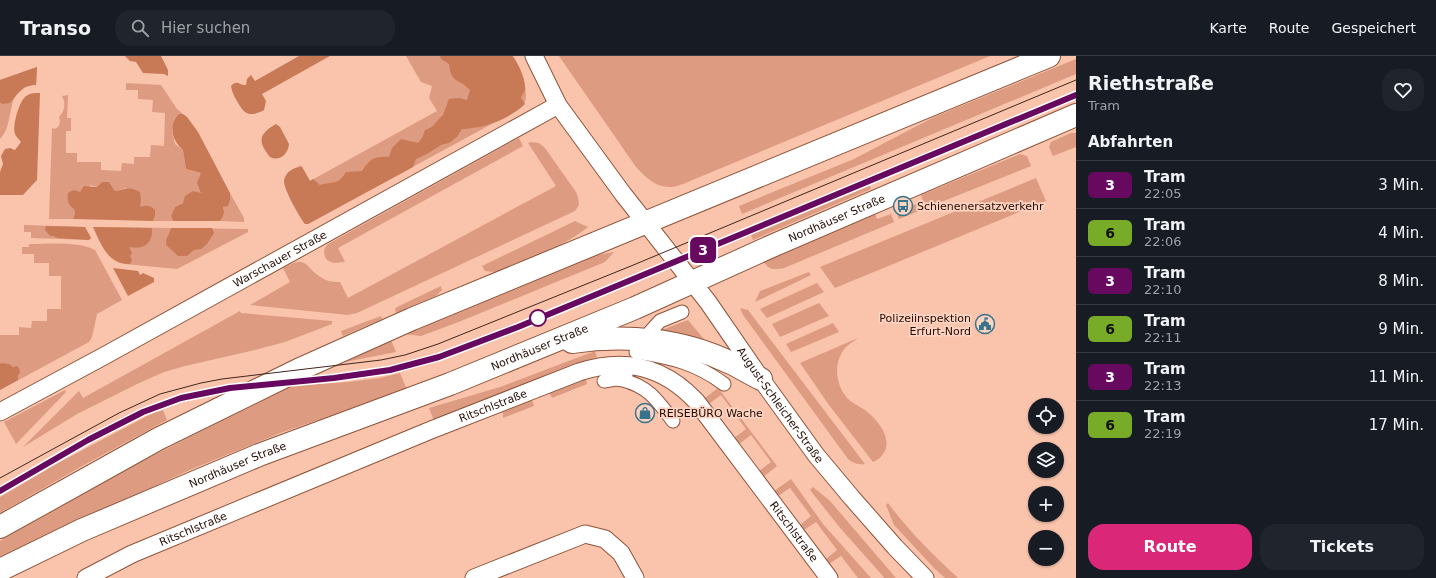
<!DOCTYPE html>
<html lang="de">
<meta charset="utf-8">
<style>
:root{--surface:#171b24;--page:#20242c;--text:#f1f3f6;--muted:#9ea1a6;--line:#363941;--accent:#db2777}
body{margin:0;font-family:"DejaVu Sans",sans-serif;background:var(--page);color:var(--text);height:100vh;display:flex;flex-direction:column;font-size:15px;white-space:nowrap}
*{box-sizing:border-box;margin:0}
p{font-size:13px;color:var(--muted)}
.icon{flex:none;width:22px;height:22px;fill:none;stroke:currentColor;stroke-width:2;stroke-linecap:round;stroke-linejoin:round}
.map{position:relative;flex:1;overflow:hidden}
.sheet{display:flex;flex-direction:column;background:var(--surface);width:360px}
.sheet>*{flex:none}
.badge{padding:0 8px;border-radius:6px;font-size:14px;line-height:26px}
.controls{position:absolute;left:1028px;top:342px;display:grid;gap:8px}
.controls a{display:grid;place-items:center;width:36px;height:36px;border-radius:50%;background:var(--surface);box-shadow:0 1px 3px #0004;font-size:20px}
.map>.badge{position:absolute;translate:-50% -50%;box-shadow:0 0 0 2px #fff}
h2{padding:0 12px;font-size:15px;line-height:36px}
.round{display:grid;place-items:center;flex:none;width:42px;height:42px;border-radius:16px;background:var(--page)}
.head{display:flex;align-items:center;justify-content:space-between;height:68px;padding:0 12px}
h1{font-size:19px;font-weight:700;line-height:30px}
.primary-button{display:flex;gap:8px;margin-top:auto;padding:8px 12px}
.primary-button a{flex:1;height:46px;border-radius:16px;background:var(--accent);color:#fff;font-size:16px;font-weight:700;line-height:46px;text-align:center}
.primary-button a+a{background:var(--page);color:var(--text)}
ul{padding:0;list-style:none}
li{display:flex;align-items:center;gap:12px;height:48px;padding:0 12px;border-top:1px solid var(--line)}
li div{flex:1}
li b{display:block;font-size:15px}
li em{font-style:normal}
li .badge{min-width:44px;font-weight:700;text-align:center}
header{display:flex;align-items:center;gap:24px;box-sizing:border-box;height:56px;padding:0 20px;background:var(--surface);border-bottom:1px solid var(--line)}
header strong{font-size:19px}
nav{display:flex;gap:22px;margin-inline-start:auto;font-size:14px}
.search{width:280px;height:36px;background:var(--page);display:flex;align-items:center;gap:10px;box-sizing:border-box;padding:0 14px;border-radius:16px;color:var(--muted);font-size:15px}
main{display:flex;flex:1;min-height:0}
.map>svg:first-child{display:block}
</style>
<header>
<strong>Transo</strong>
<div class="search"><svg class="icon" aria-label="search" viewBox="0 0 24 24"><circle cx="10" cy="10" r="6"/><path d="M15 15l6 6"/></svg>Hier suchen</div>
<nav><a>Karte</a><a>Route</a><a>Gespeichert</a></nav>
</header>
<main>
<div class="map">
<svg width="1076" height="522" viewBox="0 0 1076 522">
<rect width="100%" height="100%" fill="#f9c3ac"/>
<!-- green -->
<path fill="#dd9c81" d="M406,0H513C520,10 529,34 525,46C524,49 522,51 519,53L308,168H305C299,159 281,129 286,120C289,114 296,112 301,109L310,125L437,55L429,42L432,30L421,26Z
M559,0H990L683,128C679,129 674,131 671,131C656,132 645,121 636,111Z
M1076,3V18L742,158L739,150L854,103L934,61Z
M37,11L36,29C3,28 17,67 0,83V24Z
M126,27L161,29L177,53L183,58H179L172,74L175,88L183,94L186,113L201,117V137L175,151L171,160L173,165H153L155,160L140,151L126,132L115,135L109,126L97,131L91,129L80,136L69,149L74,153L75,157L73,163H49L52,72L55,73C60,70 61,66 59,61C65,55 66,47 62,40L68,39L67,62H71V75H66V97H77V106H101V114L121,115L122,107L134,108V101H150L151,89L164,90L165,57L152,56L153,44L138,43V34H126Z
M1071,77H1076V91L1053,100L1049,91L1051,86Z
M519,82L523,90L338,192L345,206L333,207L327,204C323,198 323,193 328,188Z
M531,86L539,87L545,92L576,136L578,141L579,149L575,155L357,257L348,259L250,249L290,226L283,212C309,198 304,212 322,222C328,226 334,226 340,226L348,242L556,130L528,87Z
M1020,98L1027,100L1031,110L899,163L896,156L923,145L921,139Z
M1036,122L1046,145L835,232L820,211Z
M869,128L871,133L753,184L750,176Z
M230,137L244,162V166L220,165C224,160 225,157 223,151L230,144Z
M875,158L877,163L891,158L894,166L784,212C773,214 769,214 763,205Z
M575,165L588,171C561,193 526,203 495,216L485,215L482,210Z
M24,169L85,171L91,182L89,184L31,182V176H24Z
M93,171L248,173V176L177,213L125,208C105,203 102,188 93,171Z
M29,188C49,188 78,185 95,194L122,244L97,258L92,281L89,286L0,334V279H19V271L31,272L32,265H47V253H61V220H49V207H34V198H22V191H29Z
M614,196L605,206L461,265L421,280L404,278L591,200Z
M809,216L811,219L755,246L760,235Z
M817,227L824,236L767,262L760,253Z
M441,230L442,234L436,240L396,257L395,253L397,251Z
M819,247L829,260L780,281L772,268Z
M740,252L748,254L865,408C857,409 853,407 848,403L743,259Z
M240,255L241,257L332,265V268L285,286L255,294L185,310L164,316L137,328L77,358L23,391L79,335L83,342Z
M381,260L382,263L343,280L341,275Z
M688,264L708,288L656,276Z
M833,267L839,276L791,296L786,288Z
M858,282C854,285 849,288 846,291C833,305 835,328 847,342C852,347 859,350 865,354C877,363 894,383 883,398C881,402 877,404 873,406L829,349L800,307Z
M391,284L396,296L345,306Z
M595,295L597,301L571,310L434,365L429,352L500,331Z
M400,317L407,334L283,376L192,413L0,501V485L123,415L289,330L348,326L380,322Z
M586,323L587,328L552,342L549,336L575,325Z
M718,332L777,410L763,421L759,415L771,406L751,379L739,388L734,382L746,373L721,339L709,348L705,342Z
M65,334L66,336L16,388L4,366Z
M531,342L534,350L503,362V354Z
M163,354L167,364L84,409L0,457V441L58,407L153,357Z
M791,423L823,468L871,522H858L841,500L829,508L826,503L837,494L816,466L804,474L800,469L811,460L790,432L778,440L774,435Z
M813,431L830,445L896,522H884L882,519L841,473L810,434Z
M888,447C908,474 933,499 958,522H945L935,513L894,469L886,449Z"/>
<!-- forest -->
<path fill="#c87956" d="M125,0H161L168,14V20L164,18L143,17L136,6L130,5Z
M299,0H330L262,38L266,45L264,54C249,62 244,58 237,45C234,40 232,36 231,30C237,23 240,30 246,29L247,23L251,19L255,25Z
M440,0H512C518,6 526,24 525,33C525,35 522,39 521,42L525,48C508,64 484,72 462,73L457,81L449,87L441,89L427,98L416,103L413,111L308,168H305C299,160 284,134 284,125C285,116 294,111 302,111L310,125L313,123L320,129C334,125 337,130 346,116L362,115C370,103 374,100 389,101L392,92L401,83L418,87L422,82L425,74L432,71L438,64L443,59L449,43L459,42L467,44L470,34C459,22 451,28 449,8L441,3Z
M37,11L36,29C22,29 18,38 10,47L2,48L0,46V24Z
M40,37L37,124L23,139H0V116L3,108L1,100L5,93L10,92L15,94L21,86C19,83 16,81 15,78C12,71 19,46 25,41C29,37 34,37 40,37Z
M179,58H183L187,61L198,76L230,137V144L228,150L223,151C225,157 224,160 220,165H173L171,160L175,151L183,147L185,140L193,135L201,137L197,127L201,117L186,113L183,94C172,85 168,69 179,58Z
M276,68L280,71L289,88C288,98 280,106 270,101C257,85 259,78 276,68Z
M102,126H109L115,135C127,133 128,130 140,136L141,144L140,151C147,149 150,149 155,154V160L153,165L73,163L75,157L74,153C68,149 67,145 68,137L74,134L80,136L84,130L97,131Z
M46,170L85,171L91,182L89,184L58,182L53,180H50L45,174Z
M93,171L152,172C153,188 143,194 129,191L132,197L130,200L132,204L130,208C108,209 101,188 93,171Z
M171,172H212L214,177L207,188L201,193L194,194L187,200H178L166,189C166,179 170,179 171,172Z
M113,212L138,215L140,219L143,217L154,222V226L128,240Z
M2,307L9,308L13,311L17,310L19,312L20,317L18,320V324L0,334V308Z"/>
<g fill="none" stroke-linecap="round" stroke-linejoin="round">
<!-- pedestrian casing -->
<g stroke="#8e533a" stroke-width="15">
<path id="pedestrian" d="M650,276L660,265L682,256
M636,296C670,301 696,307 724,328
M623,324C649,331 657,344 673,365
M604,325L616,323L623,324L626,318"/>
</g>
<!-- minor casing -->
<g stroke="#8e533a" stroke-width="19">
<g id="minor">
<path id="s1" d="M534,0L558,49L623,138L708,246L761,323L816,399L852,442L895,491L925,522"/>
<path id="s2" d="M0,356L104,300L558,49"/>
<path id="s3" d="M86,522L132,498L431,374L579,316C625,301 663,310 696,345L829,522"/>
<path d="M474,522L585,478L605,483L621,497L635,522"/>
</g>
</g>
<!-- secondary casing -->
<g stroke="#8e533a" stroke-width="24">
<g id="secondary">
<path d="M572,286C625,278 682,283 731,307C741,312 751,318 761,323"/>
<path d="M0,471L158,383L298,314L412,263L1049,0"/>
<path id="s4" d="M0,514L82,474L259,399L450,328L635,252L772,190L1076,59"/>
</g>
</g>
<!-- pedestrian -->
<use href="#pedestrian" stroke="#fff" stroke-width="13"/>
<!-- minor -->
<use href="#minor" stroke="#fff" stroke-width="17"/>
<!-- secondary -->
<use href="#secondary" stroke="#fff" stroke-width="22"/>
<!-- tram -->
<path stroke="#42271c" stroke-width="1" d="M0,422L119,357L160,338L201,327L222,323L381,304L405,299L438,288L631,210L1076,24
M0,435L88,384L143,356L181,342L231,332L334,321L390,314L439,301L518,271L1076,39"/>
</g>
<g fill="none" stroke-linecap="round" stroke-linejoin="round">
<!-- line casing -->
<g stroke="#fff" stroke-width="9">
<path id="line" d="M0,435L88,384L143,356L181,342L230,332L334,322L390,314L439,301L518,271L1076,39"/>
</g>
<!-- line -->
<use href="#line" stroke="#67095f" stroke-width="6"/>
</g>
<!-- icons -->
<defs>
<g id="bus-ring" transform="scale(1)"><circle r="9.5" fill="#fdd3c2" stroke="#37748a" stroke-width="1.5"/><path d="M-5-6H5V4H4V6H2V4H-2V6H-4V4H-5ZM-3.5-4V0h7V-4ZM-3.5 1.2v1.5H-2V1.2ZM2 1.2v1.5H3.5V1.2Z" fill="#37748a"/></g>
<g id="civic-ring" transform="scale(1)"><circle r="9.5" fill="#fdd3c2" stroke="#37748a" stroke-width="1.5"/><path d="M-.6-6.5H3V-4.5H.6V-3L4-1V1h2V6H-6V1h2V-1L-.6-3ZM-1.2 2.5V6h2.4V2.5Z" fill="#37748a"/></g>
<g id="shop-ring" transform="scale(1)"><circle r="9.5" fill="#fdd3c2" stroke="#37748a" stroke-width="1.5"/><path d="M-5-2.5h2.3a2.7 3.5 0 0 1 5.4 0H5L5.5 6h-11ZM-1.5-2.5h3a1.5 2.3 0 0 0-3 0Z" fill="#37748a"/></g>
</defs>
<g fill-rule="evenodd">
<use href="#bus-ring" x="903" y="150"/>
<use href="#civic-ring" x="985" y="268"/>
<use href="#shop-ring" x="645" y="357"/>
</g>
<!-- markers -->
<circle fill="#fff" stroke="#67095f" stroke-width="2" cx="538" cy="262" r="8"/>
<g text-anchor="middle" stroke-width="3.5" stroke-linejoin="round" paint-order="stroke">
<!-- poi labels -->
<g font-size="11" fill="#230c03" stroke="#fdd3c2" text-anchor="start">
<text x="917" y="154">Schienenersatzverkehr</text>
<text x="971" y="266" text-anchor="end">Polizeiinspektion<tspan x="971" dy="13">Erfurt-Nord</tspan></text>
<text x="659" y="361">REISEBÜRO Wache</text>
</g>
<!-- street labels -->
<g font-size="11" fill="#230c03" stroke="#fdd3c2">
<text dy="4" stroke="none"><textPath href="#s4" startOffset="908">Nordhäuser Straße</textPath></text>
<text dy="4" stroke="none"><textPath href="#s2" startOffset="319">Warschauer Straße</textPath></text>
<text dy="4" stroke="none"><textPath href="#s4" startOffset="584">Nordhäuser Straße</textPath></text>
<text dy="4" stroke="none"><textPath href="#s1" startOffset="428">August-Schleicher-Straße</textPath></text>
<text dy="4" stroke="none"><textPath href="#s3" startOffset="442">Ritschlstraße</textPath></text>
<text dy="4" stroke="none"><textPath href="#s4" startOffset="260">Nordhäuser Straße</textPath></text>
<text dy="4" stroke="none"><textPath href="#s3" startOffset="118">Ritschlstraße</textPath></text>
<text dy="4" stroke="none"><textPath href="#s3" startOffset="826">Ritschlstraße</textPath></text>
</g>
</g>
</svg>
<div class="controls">
<a><svg class="icon" aria-label="locate" viewBox="0 0 24 24"><circle cx="12" cy="12" r="6"/><path d="M12 2v4M12 18v4M2 12h4M18 12h4"/></svg></a>
<a><svg class="icon" aria-label="layers" viewBox="0 0 24 24"><path d="M12 4l9 5-9 5-9-5zM3 14l9 5 9-5"/></svg></a>
<a>+</a>
<a>−</a>
</div>
<b class="badge" style="left:703px;top:194px;background:#67095f;color:#fff">3</b>
</div>
<section class="sheet">
<div class="head"><div><h1>Riethstraße</h1><p>Tram</p></div><a class="round"><svg class="icon" aria-label="heart" viewBox="0 0 24 24"><path d="M12 20l-8-8c-3-5 5-10 8-4 3-6 11-1 8 4z"/></svg></a></div>
<h2>Abfahrten</h2>
<ul>
<li><span class="badge" style="background:#67095f;color:#fff">3</span><div><b>Tram</b><p>22:05</p></div><em>3 Min.</em></li>
<li><span class="badge" style="background:#78ac28;color:#111">6</span><div><b>Tram</b><p>22:06</p></div><em>4 Min.</em></li>
<li><span class="badge" style="background:#67095f;color:#fff">3</span><div><b>Tram</b><p>22:10</p></div><em>8 Min.</em></li>
<li><span class="badge" style="background:#78ac28;color:#111">6</span><div><b>Tram</b><p>22:11</p></div><em>9 Min.</em></li>
<li><span class="badge" style="background:#67095f;color:#fff">3</span><div><b>Tram</b><p>22:13</p></div><em>11 Min.</em></li>
<li><span class="badge" style="background:#78ac28;color:#111">6</span><div><b>Tram</b><p>22:19</p></div><em>17 Min.</em></li>
</ul>
<div class="primary-button"><a>Route</a><a>Tickets</a></div>
</section>
</main>
